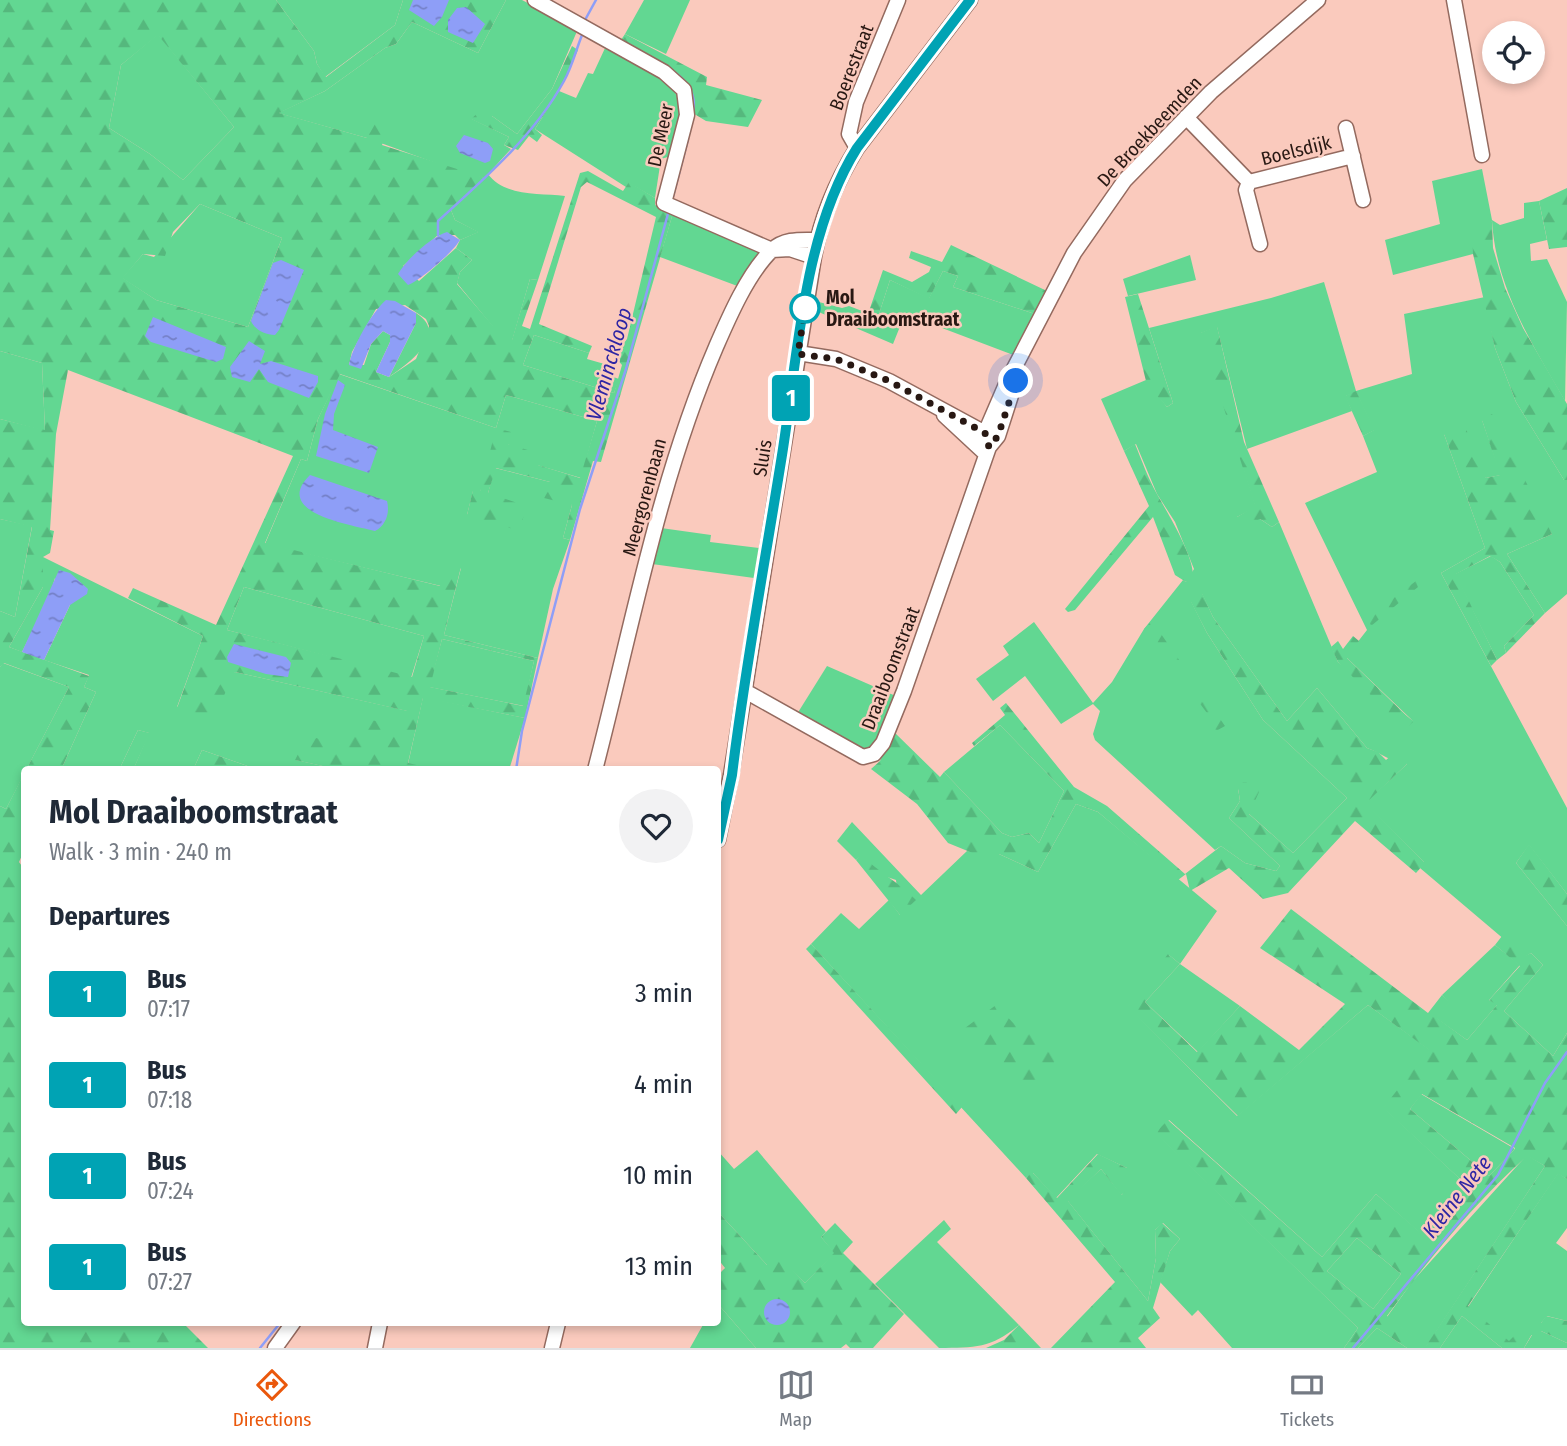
<!DOCTYPE html>
<meta charset="utf-8">
<style>
:root{--surface:#fff;--page:#f2f2f3;--text:#1f2937;--muted:#747a83;--line:#e0e1e3;--accent:#ea580c}
body{margin:0;font-family:"Fira Sans Condensed",sans-serif;background:var(--page);color:var(--text);height:100vh;display:flex;flex-direction:column;font-size:26px;white-space:nowrap}
*{box-sizing:border-box;margin:0}
p{font-size:23px;color:var(--muted)}
.icon{flex:none;width:38px;height:38px;fill:none;stroke:currentColor;stroke-width:2;stroke-linecap:round;stroke-linejoin:round}
.map{position:relative;flex:1;overflow:hidden}
.drawer{position:absolute;left:21px;top:766px;width:700px;height:560px;display:flex;flex-direction:column;background:var(--surface);border-radius:7px;box-shadow:0 4px 10px #0003}
.drawer>*{flex:none}
.badge{padding:0 14px;border-radius:5px;font-size:24px;line-height:46px}
.controls{position:absolute;left:1482px;top:21px;display:grid;gap:14px}
.controls a{display:grid;place-items:center;width:63px;height:63px;border-radius:50%;background:var(--surface);box-shadow:0 4px 10px #0003;font-size:35px}
.you{position:absolute;width:35px;height:35px;margin:-18px;border:5px solid #fff;border-radius:50%;background:#1a73e8;box-shadow:0 0 0 10px #1a73e833}
.map>.badge{position:absolute;translate:-50% -50%;box-shadow:0 0 0 4px #fff}
h2{padding:0 28px;font-size:26px;line-height:63px}
.round{display:grid;place-items:center;flex:none;width:74px;height:74px;border-radius:37px;background:var(--page)}
.head{display:flex;align-items:center;justify-content:space-between;height:119px;padding:0 28px}
h1{font-size:33px;font-weight:700;line-height:52px}
ul{padding:0;list-style:none}
li{display:flex;align-items:center;gap:21px;height:91px;padding:0 28px}
li div{flex:1}
li b{display:block;font-size:26px}
li em{font-style:normal}
li .badge{min-width:77px;font-weight:700;text-align:center}
.menu{display:flex;justify-content:space-around;align-items:center;height:98px;border-top:2px solid var(--line);background:var(--surface);font-size:19px;color:var(--muted)}
.menu a{display:grid;justify-items:center;gap:4px}
.menu .active{color:var(--accent)}
.map>svg:first-child{display:block}
</style>
<div class="map">
<svg width="1567" height="1348" viewBox="0 0 1567 1348">
<defs>
<pattern id="forest-firs" width="22" height="20" patternUnits="userSpaceOnUse" patternTransform="scale(1.75)"><rect width="22" height="20" fill="#62d792"/><path d="M5 1l3.5 6h-7zM16 11l3.5 6h-7z" fill="#55b87d"/></pattern>
<pattern id="water-ripples" width="26" height="14" patternUnits="userSpaceOnUse" patternTransform="scale(1.75)"><rect width="26" height="14" fill="#8e9ef7"/><path d="M2 4q2-2 4 0t4 0M15 11q2-2 4 0t4 0" fill="none" stroke="#7480c7"/></pattern>
</defs>
<rect width="100%" height="100%" fill="#facabd"/>
<!-- grass -->
<path fill="#62d792" fill-rule="evenodd" d="M276,0H403L395,25L325,77L317,64L314,51Z
M506,0H522L578,29L552,89L517,134L492,116L472,119L509,137L504,145L511,149L488,174C505,197 540,193 565,196L538,280L530,279L512,341L494,328L457,283L460,272L472,260L456,248L460,240L478,232L455,220L451,210L484,178L463,173L367,138L278,113L325,91L385,48L396,44L412,22L478,53Z
M644,0H690L666,54L625,34Z
M158,34L234,127L183,180L150,154L109,128L121,65Z
M606,46C631,61 681,78 682,113C683,126 675,143 671,156L661,159L655,198L629,183L626,187L535,129L559,91L576,98L588,73L593,74Z
M1482,169L1492,220L1500,225L1524,218V203L1539,201L1547,240L1530,244L1531,261L1547,259L1567,302L1565,401C1532,344 1496,288 1492,221L1474,244L1473,254L1393,275L1385,240L1440,224L1432,181Z
M200,204L282,238L248,327L156,300L122,278L143,254L154,257Z
M673,213L759,249L761,254L740,287L660,257Z
M1190,255L1196,280L1128,296L1123,279Z
M943,271L958,276L953,287L1035,314L1016,356L905,314L893,344L814,310L815,301L842,308L849,306L878,317L890,280L929,298Z
M1324,282L1356,391L1412,374L1404,314L1485,297L1495,348L1516,402L1564,480H1567V594L1545,613L1507,554L1552,534L1482,420L1501,475L1486,478L1444,434L1485,548L1441,573L1567,808V894L1529,845L1516,863L1567,926V1033L1553,1056L1504,1011L1543,965L1531,953L1525,957L1420,868L1424,862L1365,803L1407,764C1389,761 1383,754 1367,748L1317,688L1287,721L1213,617L1202,594L1191,601L1207,633L1263,720L1347,798L1293,853L1248,813L1238,788L1240,801L1229,818L1280,866L1276,871L1245,863L1221,846L1215,850L1095,740L1093,734L1100,711L1093,704L1061,724L1025,676L993,701L976,679L1009,655L1003,646L1034,622L1093,703L1112,682L1144,629L1183,580L1186,582L1194,569L1175,522L1157,494L1136,444L1124,451L1101,399L1146,380L1167,407L1173,403L1149,328L1271,298ZM1217,327L1247,449L1352,411L1346,396L1356,392L1374,430L1363,436L1377,472L1305,503L1367,630L1346,657L1413,721L1338,662L1279,522L1272,527L1260,519L1237,517L1256,507L1201,333Z
M416,313C450,334 408,364 389,377L416,323Z
M534,335L589,353L587,359L608,365L605,374L619,379L614,393L523,365Z
M0,351L42,363L45,431L0,419Z
M339,374L496,428L506,395L597,421L581,478L537,465L508,444L480,491H473L467,515L488,493L495,468L550,482L572,505L563,538L570,540L553,589L538,658L444,635L461,568L441,586L265,544L301,459L307,461L318,419Z
M0,519L32,526L15,617L0,611Z
M661,528L711,535L710,542L759,548L754,578L652,564Z
M1491,556L1500,562L1534,615L1504,646L1506,653L1497,660L1455,574Z
M43,557L203,636L177,707L235,672L408,711L406,727L339,744L296,760L341,770L280,767L259,770L202,750L193,770H133L149,733L138,730L119,770H61L96,692L84,687L89,675L44,660L70,605L55,578L49,598L22,652L9,647L43,587Z
M244,587L424,636L411,678L227,630Z
M442,639L534,661L524,706L429,687Z
M3,663L69,687L6,809L0,806V667Z
M827,666L898,697L877,745L867,749L855,746L797,714Z
M423,697L525,718L509,770H438L408,764Z
M1000,725L1064,791L1039,843L1029,833L1012,837L1002,833L944,772Z
M1076,804L1098,812L1217,911L1180,964L1240,1006L1198,1052L1145,1002L1180,964L1169,955L1128,1007L1237,1116L1368,1005L1430,1050L1384,1108L1473,1191L1428,1240L1376,1194L1322,1257L1169,1120L1156,1133L1358,1328L1344,1348H1232L1198,1310L1192,1316L1160,1282L1170,1251L1180,1239L1163,1223L1155,1230L1156,1258L1148,1301L1067,1200L1101,1169L1122,1195L1127,1168L1097,1154L1056,1198L1033,1173L1026,1178L811,944L841,913L859,929L889,900L900,915L896,880L881,875L861,856L856,860L837,841L852,822L921,895L967,851L999,854L1038,872Z
M1495,945L1520,965L1489,1000L1498,1004L1467,1040L1436,1018L1449,1002L1442,995Z
M1421,1094L1515,1149L1489,1176L1410,1109Z
M757,1150L826,1232L821,1237L835,1253L805,1283L789,1268L767,1265L718,1212V1151L734,1169Z
M1527,1155L1545,1166L1426,1347L1387,1317L1412,1282Z
M1558,1173L1567,1179V1228L1556,1243L1567,1251V1321L1547,1316L1541,1323V1331L1567,1343V1348H1524L1532,1335L1509,1342L1468,1307Z
M944,1220L951,1229L937,1242L1019,1325C992,1348 975,1348 939,1348L875,1284Z
M1357,1238L1401,1274L1373,1309L1327,1271Z
M718,1304L756,1348H690L704,1323H718Z
M1462,1316L1502,1348H1440Z
M1377,1328L1407,1348H1358Z"/>
<!-- forest -->
<path fill="url(#forest-firs)" fill-rule="evenodd" d="M0,0H276L314,51L317,64L326,77L395,25L403,0H506L478,53L412,22L396,44L385,48L325,91L279,113L367,138L375,124H381L387,132L382,145L485,178L451,210L455,220L479,232L460,240L455,235H438L403,266L419,281L456,248L472,260L460,272L457,284L494,327L501,326L512,340L530,279L538,280L522,326L530,329L580,173L588,171L623,191L629,182L655,198V205L673,213L601,462L593,461L570,540L563,538L572,505L544,498L550,482L496,468L488,493L526,506L520,531L467,515L473,490L480,491L496,428L340,374L318,419L307,461L301,459L265,543L440,586L446,564L461,567L444,635L538,658L525,718L423,698L408,763L438,770H341L295,760L302,746L316,738L339,744L347,715L405,727L407,711L235,672L213,719L177,708L203,636L128,598L133,588L216,625L293,456L68,370L56,434L50,530L54,531L50,553L43,557V587L9,647L89,676L84,687L96,692L61,770H26L69,687L4,663L0,667V611L15,617L32,527L0,519V419L45,430L42,363L0,351ZM158,35L234,127L183,180L150,154L109,128L121,65ZM587,182L656,217L627,339L614,356L622,365L614,393L523,365L534,335L589,353L592,346L539,324L581,187ZM200,204L282,238L248,327L156,300L123,278L143,254L165,256L173,232ZM405,305L426,319L429,326L416,359L389,377L376,372L390,342V335L383,331L371,344L364,365H349L352,352L376,309ZM506,395L597,421L580,478L538,465L541,454L508,444L511,432L496,428ZM244,587L424,636L412,677L227,630ZM442,639L534,661L523,706L430,687Z
M625,34L707,77L706,85L762,100L748,127L706,121L691,112L687,92L619,43Z
M572,46L578,50L559,91L535,129L542,135L537,142L529,136L518,150L504,145L509,137L471,119L479,112L492,116L517,134L552,89Z
M1567,188V247L1549,249L1539,201Z
M1492,221L1493,248L1505,288L1523,328L1567,404V480H1564L1516,402L1495,348L1473,254L1472,231Z
M951,245L1047,291L1035,314L953,287L958,276L943,271L929,299L890,280L878,317L868,314L883,270L912,282L929,272L931,267L909,258L911,251L942,262Z
M1138,294L1173,403L1167,407L1147,385L1125,297Z
M1217,326L1244,442L1279,522L1272,527L1260,519L1242,527L1237,517L1255,506L1200,333Z
M1356,391L1375,430L1363,436L1345,396Z
M1492,414L1552,534L1507,554L1545,613L1506,653L1504,646L1534,615L1500,562L1490,556L1456,574L1497,660L1491,666L1441,573L1485,548L1444,434L1464,424L1486,478L1500,475L1482,420Z
M1135,444C1142,461 1148,478 1157,494C1168,514 1195,557 1193,578L1186,582L1175,575L1153,517L1075,610L1068,612L1065,609L1149,506L1124,451Z
M1416,581L1418,587L1371,626L1360,596L1366,594L1375,612Z
M1202,593L1213,617L1287,721L1317,688L1367,748L1378,752L1386,760L1395,752L1401,754L1407,764L1366,803L1425,863L1416,873L1355,821L1288,893L1263,899L1229,868L1190,891L1186,874L1178,880L1098,812L1076,804L1038,872L999,854H975L948,843L917,804L871,769L880,761L893,731L940,777L944,772L1002,833L1012,837L1029,833L1039,843L1064,791L1000,725L974,746L972,743L1005,715L1000,708L1006,703L1074,787L1107,806L1185,874L1221,846L1245,863L1276,871L1280,866L1229,818L1240,801L1238,788L1243,782H1255L1259,792L1249,814L1293,853L1347,798L1263,720L1207,633L1190,600Z
M1152,621L1225,726L1216,731L1207,713L1144,629Z
M1353,636L1359,641L1347,658L1413,722L1405,730L1338,662L1331,647L1338,641L1343,649Z
M138,730L150,733L133,770H119Z
M202,750L259,770H193Z
M24,773V851L19,862L24,869V1323H183L208,1348H0V806L6,809Z
M1529,844L1567,894V926L1516,863Z
M861,855C879,872 898,882 916,900L900,915L856,860Z
M1291,909L1428,1013L1442,995L1450,1002L1437,1018L1467,1040L1497,1005L1489,1000L1520,966L1495,945L1502,936L1525,956L1531,953L1543,965L1504,1011L1553,1056L1567,1033V1179L1558,1174L1468,1306L1509,1341L1520,1330L1532,1334L1524,1348H1502L1462,1316L1440,1348H1407L1377,1328L1358,1348H1344L1358,1328L1155,1133L1168,1120L1322,1257L1376,1194L1428,1239L1473,1191L1383,1108L1429,1050L1368,1005L1238,1116L1127,1007L1168,954L1180,964L1145,1002L1197,1052L1240,1006L1299,1050L1345,1004L1260,948ZM1422,1094L1515,1148V1149L1489,1176L1410,1109ZM1527,1156L1545,1166L1426,1346L1387,1316C1428,1260 1475,1202 1527,1156ZM1357,1238L1401,1274L1373,1309L1327,1271Z
M811,944L962,1107L956,1114L806,949Z
M996,1005L1019,1029L1039,1025L1058,1045C1055,1070 1045,1083 1024,1096L961,1031Z
M1098,1154L1127,1168L1134,1184L1121,1195L1101,1169L1068,1201L1148,1301L1156,1258L1155,1230L1162,1223L1180,1239L1170,1251L1153,1308L1160,1318L1138,1338L1146,1348H1051L1115,1282L1026,1178L1032,1172L1057,1198Z
M718,1212L767,1265L779,1253L791,1257L793,1264L790,1268L805,1283L834,1253L821,1237L835,1223L853,1242L843,1253L904,1314L873,1348H850L846,1344L841,1348H756L718,1304V1275L725,1268L718,1259Z
M1546,1316L1567,1321V1343L1541,1331V1323Z
M1019,1325L1041,1348H986L1004,1340Z"/>
<!-- water -->
<path fill="url(#water-ripples)" d="M413,0H449L442,17L434,26L409,10Z
M466,7L485,24L473,43L448,32V20L457,8Z
M464,135L488,143L493,149L490,161L485,163L460,153L456,146Z
M447,232L460,240C453,252 421,280 408,285L398,274C407,259 431,237 447,232Z
M281,260L304,270L279,330L275,335C265,335 255,330 251,321L273,263Z
M386,300L395,301L416,313V323L389,377L376,372L390,342V335L383,331L371,344L361,369L349,365C352,347 372,312 386,300Z
M153,317L226,347L223,359L216,362L151,342L145,336Z
M249,341L265,351L260,364L271,361L318,376V382L309,398L268,382L259,369L250,382L232,377L230,367Z
M338,380L345,385L334,414L333,430L378,447L369,473L316,456L325,414Z
M310,475L387,501C390,513 386,525 375,531C352,525 271,513 310,475Z
M59,570L70,573L88,589L87,594L70,605L44,660L22,652Z
M234,644L286,657L291,663L288,677L266,674L228,662L227,657Z
M764 1312a13 13 0 1 1 26 0a13 13 0 1 1-26 0Z"/>
<g fill="none" stroke-linecap="round" stroke-linejoin="round">
<!-- stream -->
<path stroke="#8e9ef7" stroke-width="2.5" d="M585,20L596,0
M673,71C687,81 697,94 693,112
M672,200L688,139
M438,235V221C484,179 534,136 564,81C572,67 576,50 582,35
M516,770L522,731L580,509L626,369L669,210
M260,1348L280,1323
M1353,1348L1498,1175L1545,1083L1567,1052"/>
<!-- minor casing -->
<g stroke="#946a5f" stroke-width="17">
<path id="minor" d="M535,0L664,72L684,90L687,115L664,203L772,250L790,249L814,257
M1454,0L1482,155
M1186,117L1249,182L1353,156
M1346,128L1363,200
M857,148L849,134L856,102L898,0
M1249,182L1246,190L1260,244
M944,415L986,454
M985,433L1007,382L1074,253L1125,180L1211,92L1318,0
M989,447L998,436L1015,383
M745,691L863,757L874,754L883,743L904,691L989,447L985,433L889,381L836,359L798,353
M595,770C632,628 658,482 716,347C729,317 748,273 772,250C785,238 801,240 817,240
M718,840L731,775L814,257C821,217 836,182 857,148L970,0
M275,1348L293,1323
M375,1348L380,1323
M552,1348L558,1323"/>
</g>
<!-- minor -->
<use href="#minor" stroke="#fff" stroke-width="14"/>
</g>
<g fill="none" stroke-linecap="round" stroke-linejoin="round">
<!-- line casing -->
<g stroke="#fff" stroke-width="16">
<path id="line" d="M718,840L732,775C745,668 765,562 782,455C798,355 803,234 857,148L970,0"/>
</g>
<!-- line -->
<use href="#line" stroke="#00a3b4" stroke-width="10"/>
<!-- walk -->
<path stroke="#281813" stroke-width="7" stroke-dasharray="0 12.6" d="M805,308L798,354L836,359L889,381L985,433L989,447L998,436L1016,381"/>
</g>
<!-- markers -->
<circle fill="#fff" stroke="#00a3b4" stroke-width="3.5" cx="805" cy="308" r="14"/>
<g text-anchor="middle" stroke-width="5" stroke-linejoin="round" paint-order="stroke">
<!-- street labels -->
<g font-size="19" fill="#281813" stroke="#facabd">
<text transform="translate(851 67) rotate(-69)" y="7">Boerestraat</text>
<text transform="translate(1149 131) rotate(-47)" y="7">De Broekbeemden</text>
<text transform="translate(660 135) rotate(-78)" y="7">De Meer</text>
<text transform="translate(1296 150) rotate(-14)" y="7">Boelsdijk</text>
<text transform="translate(762 458) rotate(-81)" y="7">Sluis</text>
<text transform="translate(644 497) rotate(-75)" y="7">Meergorenbaan</text>
<text transform="translate(890 668) rotate(-69)" y="7">Draaiboomstraat</text>
</g>
<!-- stop labels -->
<g font-size="19" font-weight="bold" fill="#281813" stroke="#facabd" text-anchor="start">
<text x="826" y="304">Mol<tspan x="826" dy="22">Draaiboomstraat</tspan></text>
</g>
<!-- water labels -->
<g font-size="21" font-style="italic" fill="#2e25a4" stroke="#facabd">
<text transform="translate(609 364) rotate(-74)" y="7">Vleminckloop</text>
<text transform="translate(1457 1197) rotate(-52)" y="7">Kleine Nete</text>
</g>
</g>
</svg>
<div class="controls">
<a><svg class="icon" aria-label="locate" viewBox="0 0 24 24"><circle cx="12" cy="12" r="6"/><path d="M12 2v4M12 18v4M2 12h4M18 12h4"/></svg></a>
</div>
<div class="you" style="left:1016px;top:381px"></div>
<b class="badge" style="left:791px;top:398px;background:#00a3b4;color:#fff">1</b>
<section class="drawer">
<div class="head"><div><h1>Mol Draaiboomstraat</h1><p>Walk · 3 min · 240 m</p></div><a class="round"><svg class="icon" aria-label="heart" viewBox="0 0 24 24"><path d="M12 20l-8-8c-3-5 5-10 8-4 3-6 11-1 8 4z"/></svg></a></div>
<h2>Departures</h2>
<ul>
<li><span class="badge" style="background:#00a3b4;color:#fff">1</span><div><b>Bus</b><p>07:17</p></div><em>3 min</em></li>
<li><span class="badge" style="background:#00a3b4;color:#fff">1</span><div><b>Bus</b><p>07:18</p></div><em>4 min</em></li>
<li><span class="badge" style="background:#00a3b4;color:#fff">1</span><div><b>Bus</b><p>07:24</p></div><em>10 min</em></li>
<li><span class="badge" style="background:#00a3b4;color:#fff">1</span><div><b>Bus</b><p>07:27</p></div><em>13 min</em></li>
</ul>
</section>
</div>
<nav class="menu">
<a class="active"><svg class="icon" aria-label="directions" viewBox="0 0 24 24"><path d="M12 3l9 9-9 9-9-9zM9 14v-3h6M13 9l2 2-2 2"/></svg>Directions</a>
<a><svg class="icon" aria-label="map" viewBox="0 0 24 24"><path d="M3 6l6-2 6 2 6-2v14l-6 2-6-2-6 2zM9 4v14M15 6v14"/></svg>Map</a>
<a><svg class="icon" aria-label="tickets" viewBox="0 0 24 24"><path d="M3 7h18v10H3zM15 7v10"/></svg>Tickets</a>
</nav>
